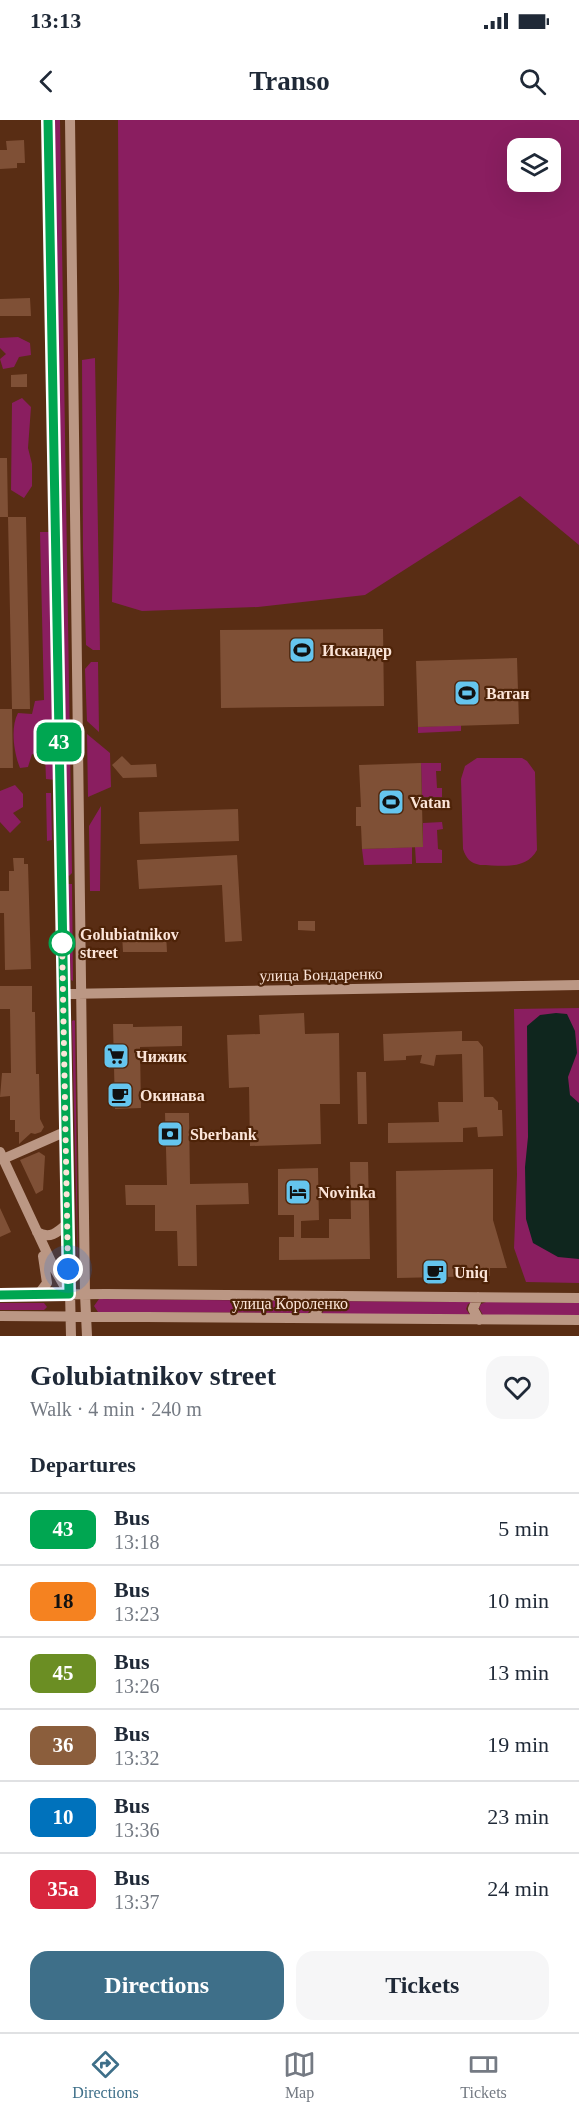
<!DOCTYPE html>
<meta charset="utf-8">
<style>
:root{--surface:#fff;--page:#f6f6f7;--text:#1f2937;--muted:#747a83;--line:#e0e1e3;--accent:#3e6f89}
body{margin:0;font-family:Georgia,serif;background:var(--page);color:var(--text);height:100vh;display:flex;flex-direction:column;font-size:22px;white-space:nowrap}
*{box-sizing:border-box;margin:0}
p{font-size:20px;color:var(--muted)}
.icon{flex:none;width:33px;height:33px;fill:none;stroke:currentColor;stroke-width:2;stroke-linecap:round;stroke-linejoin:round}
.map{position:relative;height:1216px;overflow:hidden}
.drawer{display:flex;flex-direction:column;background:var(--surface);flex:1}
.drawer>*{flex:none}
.badge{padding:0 12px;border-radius:9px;font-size:21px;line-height:39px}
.tools{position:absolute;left:507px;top:18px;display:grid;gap:12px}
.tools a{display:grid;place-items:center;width:54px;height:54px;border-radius:12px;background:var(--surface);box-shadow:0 6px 24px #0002;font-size:30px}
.you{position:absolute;width:30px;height:30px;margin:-15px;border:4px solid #fff;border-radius:50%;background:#1a73e8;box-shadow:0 0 0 9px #1a73e833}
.map>.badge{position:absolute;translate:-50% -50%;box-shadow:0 0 0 3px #fff}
h2{padding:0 30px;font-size:22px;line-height:54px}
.round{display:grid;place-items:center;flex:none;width:63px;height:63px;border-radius:18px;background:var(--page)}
.overview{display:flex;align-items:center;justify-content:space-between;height:102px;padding:0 30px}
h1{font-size:28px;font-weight:600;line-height:45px}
.primary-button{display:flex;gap:12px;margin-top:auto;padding:12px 30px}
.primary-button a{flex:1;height:69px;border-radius:18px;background:var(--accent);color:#fff;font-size:24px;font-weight:600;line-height:69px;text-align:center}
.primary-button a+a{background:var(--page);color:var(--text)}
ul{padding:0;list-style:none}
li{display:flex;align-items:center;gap:18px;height:72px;padding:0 30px;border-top:2px solid var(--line)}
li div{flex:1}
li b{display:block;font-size:22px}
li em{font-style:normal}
li .badge{min-width:66px;font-weight:700;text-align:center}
.status{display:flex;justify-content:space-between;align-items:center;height:42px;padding:0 30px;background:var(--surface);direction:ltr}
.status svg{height:16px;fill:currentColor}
header{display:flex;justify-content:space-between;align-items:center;height:78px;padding:0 30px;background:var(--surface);font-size:27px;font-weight:600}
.tab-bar{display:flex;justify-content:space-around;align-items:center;height:84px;border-top:2px solid var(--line);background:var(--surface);font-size:16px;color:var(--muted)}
.tab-bar a{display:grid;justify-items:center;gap:3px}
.tab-bar .current{color:var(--accent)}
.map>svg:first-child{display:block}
</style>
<div class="status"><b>13:13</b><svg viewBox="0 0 49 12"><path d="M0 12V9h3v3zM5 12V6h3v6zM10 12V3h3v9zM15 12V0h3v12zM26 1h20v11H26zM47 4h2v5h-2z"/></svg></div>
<header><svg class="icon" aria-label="back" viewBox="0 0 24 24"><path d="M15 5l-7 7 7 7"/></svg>Transo<svg class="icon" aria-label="search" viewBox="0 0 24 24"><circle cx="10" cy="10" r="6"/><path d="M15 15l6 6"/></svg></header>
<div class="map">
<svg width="579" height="1216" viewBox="0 0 579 1216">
<rect width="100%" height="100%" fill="#592d14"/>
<!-- green -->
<path fill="#8a1e60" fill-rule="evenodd" d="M54,0H60L72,753L69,756L66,753Z
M118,0H579V425L520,376L365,475L258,487L142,491L112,482L119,169ZM550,28V62H518V28Z
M18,217L30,223L31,235L19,237L14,247L3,249L0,239L6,234L0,228V218Z
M95,238L100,530H93L86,525L83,429L82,240Z
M22,278L31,287L28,328L32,344V366L24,378L11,370L12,283Z
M40,412H50L55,660L46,659L45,634L42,636L32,634L28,647L20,648C14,633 10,608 18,593L32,594L35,581L44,580Z
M91,542H98L99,612L87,601L85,549Z
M461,605V611L418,613V607Z
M87,614L110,633L111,667L88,677Z
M477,638H522L527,641L535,652L537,730C526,751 500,745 480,745C470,743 466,738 463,729L461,659L465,646Z
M421,643H441V651H436L437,668H442V677H422Z
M15,665L23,674V687L13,693L21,702L10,713L0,702V671Z
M46,673H51L52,720L47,721Z
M101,686L100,771H90L89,706Z
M442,702L443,709L437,710L438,729L442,730V743H416L415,727L423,726V703Z
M412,727V744L364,745L362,729Z
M67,764H72L73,861L71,860Z
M579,888V1163L526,1162L514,1128L517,1055L514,889Z
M74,900L75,901L78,1158L72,901Z
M99,1179L305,1181L310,1183L312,1187L308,1193L98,1192L94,1186Z
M319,1181L472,1182L468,1184L466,1189L470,1195L321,1194L325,1190V1185Z
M486,1182L579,1183V1196L483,1195L479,1188L481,1184Z
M0,1183H44L47,1187L44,1190H0Z"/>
<!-- water -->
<path fill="#0f261e" d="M556,893L567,894L575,911L577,933L568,957L570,975L579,983V1139L558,1137L533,1123L526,1099L525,1047L528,1017L527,906L540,895Z"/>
<!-- building -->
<path fill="#7f5036" d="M24,20L25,43H17V48L0,49V30H7L6,21Z
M30,178L31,196H0V179Z
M27,254V267H11V255Z
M0,338H7L8,397H0Z
M8,397H26L30,589H12L13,648H0V589H12Z
M383,509L384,586L221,588L220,510Z
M517,538L519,604L418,607L416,541Z
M122,636L131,645L156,644L157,657L123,658L112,645Z
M421,643L423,727L362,729L361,706H356V687H361L359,645Z
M238,689L239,721L140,724L139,692Z
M237,735L242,821L225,822L222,765L139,769L137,740Z
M13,738H24V744H28L31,849L5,850L4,793H0V771H9V751H14Z
M298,801H315V811L298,810Z
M166,813L167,832H123L122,814Z
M0,866H32V892H35L36,954H39L40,999L44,1007L41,1012L35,1014L31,1013L19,1024V1012H15V1000H10V976L0,977L2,953H11L10,889H0Z
M304,893L305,914L339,913L340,984H320L321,1024L250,1026L249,967L229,968L227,915L260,914L259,895Z
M113,904H133V907L182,906V926L140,927L141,988L115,989Z
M462,911V921H478L483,927L484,977H493L498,982V990H502L503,1016L478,1017L477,1007L463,1008V1022L388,1023V1003L439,1002L438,982H463L462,934L436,935L434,946L420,943L422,935L406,936V940L384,941L383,914Z
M357,952H366L367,1004H358Z
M165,993H189L190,1064L248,1063L249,1084L196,1085L197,1146H178L177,1111H155V1085H126L125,1065H167Z
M39,1032L45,1036L43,1070L36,1074L20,1040Z
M350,1042H368L370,1139L279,1140V1117H294V1095H278V1049L318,1048L319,1100L301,1101V1118H329V1099H351Z
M493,1049V1100L507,1148H490V1156L397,1158L396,1051Z
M0,1088L11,1112L0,1117Z"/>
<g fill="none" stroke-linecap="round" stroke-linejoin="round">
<!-- secondary -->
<path stroke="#bb9784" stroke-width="10" d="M48,0L59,674L71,1216
M70,0L85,1174L87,1216
M63,874L579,865
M0,1032L54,1148L69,1174
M3,1039L60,1014H66
M37,1112C50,1120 58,1112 68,1103
M0,1175L106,1174L579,1178
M38,1175L47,1163L43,1136
M311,1176C319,1183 320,1191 312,1198
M478,1177L473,1189L479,1200
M0,1196L579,1200"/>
</g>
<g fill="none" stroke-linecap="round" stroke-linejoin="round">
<!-- line casing -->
<g stroke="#fff" stroke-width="14">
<path id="line" d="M0,1175L69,1174L48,0"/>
</g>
<!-- line -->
<use href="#line" stroke="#00a651" stroke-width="9"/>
<!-- walk -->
<path stroke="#fce5d9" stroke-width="6" stroke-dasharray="0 10.8" d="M62,823V819L68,1149"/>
</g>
<!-- icons -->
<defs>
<g id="stadium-square" transform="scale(1.35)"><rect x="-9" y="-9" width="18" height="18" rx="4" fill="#65c5ee" stroke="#4e2308"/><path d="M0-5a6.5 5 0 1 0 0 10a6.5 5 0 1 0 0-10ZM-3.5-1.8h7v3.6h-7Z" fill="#111"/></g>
<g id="supermarket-square" transform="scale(1.35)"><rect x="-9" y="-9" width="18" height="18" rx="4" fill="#65c5ee" stroke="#4e2308"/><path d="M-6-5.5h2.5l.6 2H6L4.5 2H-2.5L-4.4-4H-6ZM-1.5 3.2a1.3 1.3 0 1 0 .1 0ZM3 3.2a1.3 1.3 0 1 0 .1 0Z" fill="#111"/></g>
<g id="cafe-square" transform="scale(1.35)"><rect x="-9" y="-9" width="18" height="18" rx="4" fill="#65c5ee" stroke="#4e2308"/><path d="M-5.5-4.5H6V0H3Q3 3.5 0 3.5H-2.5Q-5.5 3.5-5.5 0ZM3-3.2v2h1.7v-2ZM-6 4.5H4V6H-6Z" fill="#111"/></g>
<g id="bank-square" transform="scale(1.35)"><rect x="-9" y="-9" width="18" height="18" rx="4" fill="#65c5ee" stroke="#4e2308"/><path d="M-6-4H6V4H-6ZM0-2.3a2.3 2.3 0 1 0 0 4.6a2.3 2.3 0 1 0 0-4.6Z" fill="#111"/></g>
<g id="hotel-square" transform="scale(1.35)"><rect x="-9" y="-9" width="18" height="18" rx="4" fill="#65c5ee" stroke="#4e2308"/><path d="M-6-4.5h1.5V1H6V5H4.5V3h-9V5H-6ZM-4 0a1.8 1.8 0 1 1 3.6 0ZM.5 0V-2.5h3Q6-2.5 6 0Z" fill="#111"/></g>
</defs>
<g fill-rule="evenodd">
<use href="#stadium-square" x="302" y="530"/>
<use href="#stadium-square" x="467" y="573"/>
<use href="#stadium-square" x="391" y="682"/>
<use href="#supermarket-square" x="116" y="936"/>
<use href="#cafe-square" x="120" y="975"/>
<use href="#bank-square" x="170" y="1014"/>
<use href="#hotel-square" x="298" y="1072"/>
<use href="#cafe-square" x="435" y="1152"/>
</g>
<!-- markers -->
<circle fill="#fff" stroke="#00a651" stroke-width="3" cx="62" cy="823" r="12"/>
<g text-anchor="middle" stroke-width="4.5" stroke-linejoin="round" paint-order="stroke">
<!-- poi labels -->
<g font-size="16" font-weight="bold" fill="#fce5d9" stroke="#4e2308" text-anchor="start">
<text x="322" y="536">Искандер</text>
<text x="486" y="579">Ватан</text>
<text x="410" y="688">Vatan</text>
<text x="136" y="942">Чижик</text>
<text x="140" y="981">Окинава</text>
<text x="190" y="1020">Sberbank</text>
<text x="318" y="1078">Novinka</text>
<text x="454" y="1158">Uniq</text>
</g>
<!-- stop labels -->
<g font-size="16" font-weight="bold" fill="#fce5d9" stroke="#4e2308" text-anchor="start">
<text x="80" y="820">Golubiatnikov<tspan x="80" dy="18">street</tspan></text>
</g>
<!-- street labels -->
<g font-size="16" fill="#fce5d9" stroke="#4e2308">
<text transform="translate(321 854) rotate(-1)" y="6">улица Бондаренко</text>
<text x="290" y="1189">улица Короленко</text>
</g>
</g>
</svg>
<div class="tools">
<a><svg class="icon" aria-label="layers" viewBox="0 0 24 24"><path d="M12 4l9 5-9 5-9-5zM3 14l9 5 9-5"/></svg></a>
</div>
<div class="you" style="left:68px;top:1149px"></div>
<b class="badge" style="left:59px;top:622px;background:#00a651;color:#fff">43</b>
</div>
<section class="drawer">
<div class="overview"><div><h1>Golubiatnikov street</h1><p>Walk · 4 min · 240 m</p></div><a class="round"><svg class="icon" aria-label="heart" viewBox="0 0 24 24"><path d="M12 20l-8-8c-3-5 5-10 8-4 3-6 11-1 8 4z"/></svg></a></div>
<h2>Departures</h2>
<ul>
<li><span class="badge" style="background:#00a651;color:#fff">43</span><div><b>Bus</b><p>13:18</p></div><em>5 min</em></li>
<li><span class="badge" style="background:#f58220;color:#111">18</span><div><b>Bus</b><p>13:23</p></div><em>10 min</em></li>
<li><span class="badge" style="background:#6b8e23;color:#fff">45</span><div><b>Bus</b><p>13:26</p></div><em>13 min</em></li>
<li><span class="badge" style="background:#8b5e3c;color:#fff">36</span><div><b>Bus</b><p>13:32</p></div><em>19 min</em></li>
<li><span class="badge" style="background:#0072bc;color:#fff">10</span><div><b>Bus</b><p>13:36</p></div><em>23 min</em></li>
<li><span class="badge" style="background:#d7263d;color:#fff">35a</span><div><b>Bus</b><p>13:37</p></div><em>24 min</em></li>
</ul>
<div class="primary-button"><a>Directions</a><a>Tickets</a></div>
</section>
<nav class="tab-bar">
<a class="current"><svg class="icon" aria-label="directions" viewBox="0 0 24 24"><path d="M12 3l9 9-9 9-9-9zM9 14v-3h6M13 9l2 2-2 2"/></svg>Directions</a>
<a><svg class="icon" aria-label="map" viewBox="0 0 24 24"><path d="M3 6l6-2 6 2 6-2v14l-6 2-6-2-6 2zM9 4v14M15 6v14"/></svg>Map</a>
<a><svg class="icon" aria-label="tickets" viewBox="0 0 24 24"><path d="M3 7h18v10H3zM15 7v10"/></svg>Tickets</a>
</nav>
